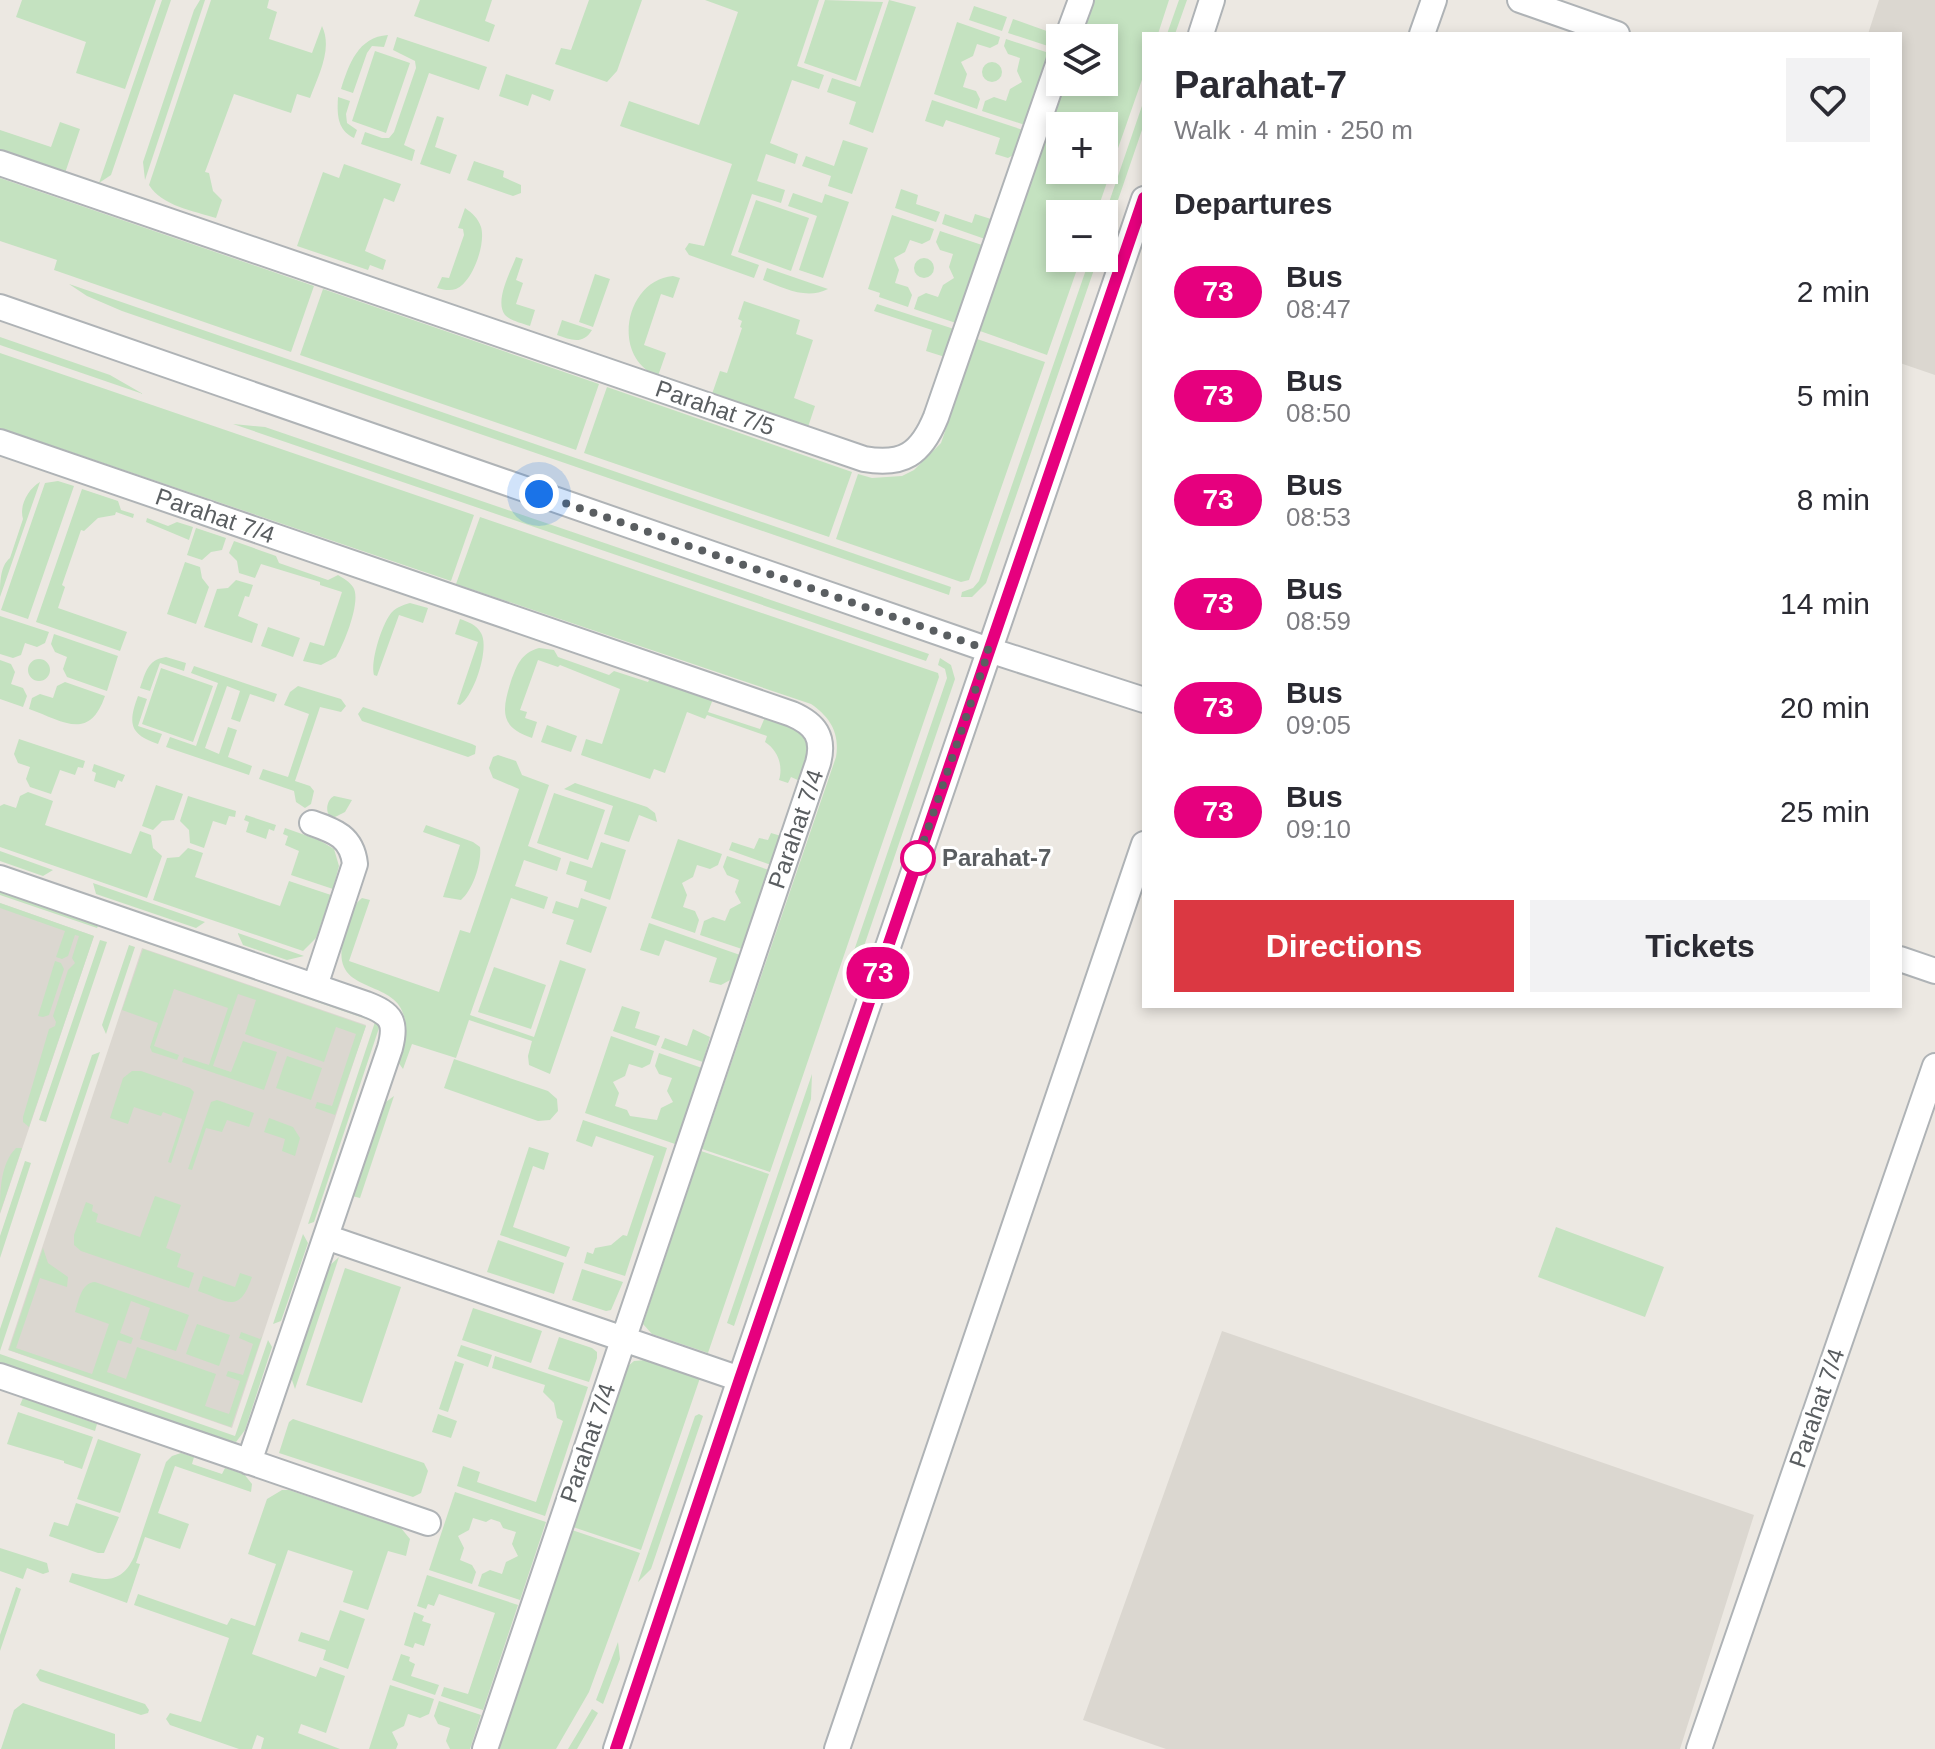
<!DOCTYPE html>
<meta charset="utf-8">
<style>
:root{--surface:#fff;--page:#f2f2f3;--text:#2b2b33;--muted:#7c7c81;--accent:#db3842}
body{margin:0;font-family:Helvetica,sans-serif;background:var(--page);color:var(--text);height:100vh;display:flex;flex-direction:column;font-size:30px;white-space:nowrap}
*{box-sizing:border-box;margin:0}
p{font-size:26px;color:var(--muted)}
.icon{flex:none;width:44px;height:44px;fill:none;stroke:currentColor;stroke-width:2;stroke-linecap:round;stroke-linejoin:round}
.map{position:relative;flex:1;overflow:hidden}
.side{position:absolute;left:1142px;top:32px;width:760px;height:976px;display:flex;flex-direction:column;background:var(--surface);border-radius:0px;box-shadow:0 4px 12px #0003}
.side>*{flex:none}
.badge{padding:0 16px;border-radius:26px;font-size:28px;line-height:52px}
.controls{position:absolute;left:1046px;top:24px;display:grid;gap:16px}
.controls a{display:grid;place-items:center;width:72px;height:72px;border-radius:0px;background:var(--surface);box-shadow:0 4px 12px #0003;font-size:40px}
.you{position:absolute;width:40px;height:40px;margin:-20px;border:6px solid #fff;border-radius:50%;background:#1a73e8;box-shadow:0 0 0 12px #1a73e833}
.map>.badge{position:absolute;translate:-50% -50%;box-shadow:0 0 0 4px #fff}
h2{padding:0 32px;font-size:30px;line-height:72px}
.round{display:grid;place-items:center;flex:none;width:84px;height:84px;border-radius:0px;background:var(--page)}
.overview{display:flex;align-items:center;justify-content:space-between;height:136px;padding:0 32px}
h1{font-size:38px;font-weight:700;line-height:60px}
.button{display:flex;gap:16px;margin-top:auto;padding:16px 32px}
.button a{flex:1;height:92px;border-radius:0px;background:var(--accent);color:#fff;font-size:32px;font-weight:700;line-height:92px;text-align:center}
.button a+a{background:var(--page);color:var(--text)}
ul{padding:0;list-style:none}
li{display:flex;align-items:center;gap:24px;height:104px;padding:0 32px}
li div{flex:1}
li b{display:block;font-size:30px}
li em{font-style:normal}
li .badge{min-width:88px;font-weight:700;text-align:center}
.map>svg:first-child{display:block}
</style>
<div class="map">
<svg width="1935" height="1749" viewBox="0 0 1935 1749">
<rect width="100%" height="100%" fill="#ece8e2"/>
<!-- education -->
<path fill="#dbd7d0" d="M1879,0H1935V375L1900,363V34H1868Z
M0,903L94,936L0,1214Z
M142,948L366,1025L232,1428L8,1350Z
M1222,1331L1754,1515L1680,1749H1166L1083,1720Z"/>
<!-- green -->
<path fill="#c4e2c0" d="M22,0H156L125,89L76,73L86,42L16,17Z
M162,0H171L111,175L99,183Z
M200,0H205L145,180L143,162L194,10Z
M211,0H269L267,8L277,12L269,39L312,53L322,26C333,49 318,76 310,98L297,94L291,113L234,94L205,172L209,173L213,191L222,200L216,218C194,211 162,206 149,185Z
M420,0H492L485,21L495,25L489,42L414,16Z
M589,0H642L617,71L607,82L555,64L561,48L571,50Z
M705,0H819L797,66L824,75L819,89L792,80L770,143L798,154L795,164L766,154L757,181L785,190L781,203L752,194L731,255L759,265L754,278L689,255L685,249L689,243L704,246L732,164L620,126L629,101L699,125L738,12Z
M825,0L883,2L856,81L804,63Z
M889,0L916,7L873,133L849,124L856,102L827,92L832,78L860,87Z
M1094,0H1169L1158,34H1144V74L1116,154L1104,150V126H1060V135L1049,131L1066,82H1104V38H1081Z
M1179,0H1187L1175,34H1167Z
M974,6L1007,17L1002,31L969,20Z
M1013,19L1055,34L1051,47L1008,33Z
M957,22L1000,37L998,44L990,48L977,44L973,56L961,62L967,74L963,87L976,91L980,99L977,109L934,94Z
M388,35L384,47L372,46L367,53L353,93L341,89C349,64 358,37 388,35Z
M397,37L487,67L479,90L429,73L404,145L415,150L412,161L361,144L365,132L382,138H389L394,132L416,68L415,61L393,50Z
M1006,39L1049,53L1025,125L982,111L985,101L994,97L1006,101L1010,89L1022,82L1017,71L1020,58L1008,54L1004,46Z
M375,51L410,63L386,133L352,121Z
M982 72a10 10 0 1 1 20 0a10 10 0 1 1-20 0Z
M506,74L554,90L550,101L532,94L528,106L499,96Z
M338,97L350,101L346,114L347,123L357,130L354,138C337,130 337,114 338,97Z
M932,100L1023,130L1015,154L1008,158L995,154L1000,138L946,120L943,127L925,121Z
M1144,100V124L1104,241V217Z
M437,116L444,118L435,147L457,155L450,174L420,164Z
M60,122L80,129L64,176L0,154V130L51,147Z
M1046,139L1060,144V170H1104V159L1114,162L1096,214H1060V258H1081L1047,355L980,331Z
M843,140L868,148L852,194L828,186L831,176L802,166L806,156L834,166Z
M474,161L504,171L503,177L521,185V193L513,196L467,180Z
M344,164L401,184L394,202L384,198L365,251L386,260L383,270L370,265L368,270L297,246L323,172L339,178Z
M0,178L314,286L291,352L54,270L57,260L0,241Z
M901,189L918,195L916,204L940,212L936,222L895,208Z
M793,193L822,203L825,194L849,202L823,278L799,270L817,216L788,206Z
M756,200L809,218L791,271L738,252Z
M465,208C472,213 478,218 481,227C486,243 473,282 456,289C450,291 444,290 437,288L442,277L449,278L464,235L463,229L458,228Z
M945,214L972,223L975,214L991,219L985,239L942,224Z
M892,215L934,229L930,240L922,244L910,240L905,252L894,258L899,270L895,283L908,287L912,295L908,307L879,297L880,293L868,289Z
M940,231L982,245L956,323L914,309L918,297L926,293L938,297L943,285L954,278L949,267L953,254L940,250L936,242Z
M516,257L523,259L516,280L523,283L516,304L535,310L530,326C522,323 511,321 505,315C494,301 511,271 516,257Z
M914 268a10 10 0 1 1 20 0a10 10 0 1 1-20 0Z
M1090,258H1098L986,583L972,597H961L962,592L973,588L979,581Z
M767,268L828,289C806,300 784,288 763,280Z
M595,274L610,279L593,327L579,322Z
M673,276L680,278L673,298L661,294L644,345L666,353L658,376C610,358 625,280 673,276Z
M69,284L951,587L949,595L122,311L87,296Z
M323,289L599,384L576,450L300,355Z
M744,301L800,320L796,334L813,340L794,398L815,406L808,427L712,394L720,371L727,373L742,328L740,327L742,321L738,319Z
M877,304L954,329L945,357L926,351L932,330L874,311Z
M562,320L592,330C583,345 571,340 557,335Z
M0,337L110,375L143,394L0,345Z
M977,339L1045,362L969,580L961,582L836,539L858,474L872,478L902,476L914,470L941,443Z
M0,353L474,515L451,581L0,428Z
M607,387L852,472L829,537L584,453Z
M233,424L265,427L929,654L926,661Z
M58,481L74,486L28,619L1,610L45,483Z
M40,482L0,597C0,583 0,566 10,558L23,519C19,506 28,489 40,482Z
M82,489L118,501L121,510L134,514L133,518L116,512L115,515L98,518L84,531L81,530L62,585L65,587L58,608L127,632L120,651L36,622Z
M480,517L938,673L939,677L770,1172L702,1149L836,757C840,733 830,717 811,704L456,584Z
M147,518L168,526L177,522L193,527L189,540L146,522Z
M196,528L226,538L222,550L211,552L202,560L187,555Z
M234,541L276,556L279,563L328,580L338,575C343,578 350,582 353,587C362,600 344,644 336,657L321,665L303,661L310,642L324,646L342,592L320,585V582L261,564L255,578L239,573L237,561L229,553Z
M185,562L200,567L202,578L209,587L196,624L167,614Z
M236,580L253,585L249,597L245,596L238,616L258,624L252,643L204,627L217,589L228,588Z
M410,603L428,608L423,623L399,615L377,676L374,675C370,662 382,623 392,612C397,607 403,605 410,603Z
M0,616L49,632L45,643L37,647L25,643L21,655L13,658L0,654Z
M460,619C468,622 476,624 481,633C490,648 474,696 460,705L457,704L478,642L455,634Z
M268,627L300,638L293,657L261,646Z
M54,634L118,656L107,691L67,677L63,669L67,657L55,652L51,644Z
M539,648L554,650L558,657L609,675L614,671L648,682L650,678L713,699L708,712L760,729L765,717L804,731L811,750L800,781L791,777L788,783L779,780C783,767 779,751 765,742L767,736L707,715L705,719L687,712L665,773L654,769L650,779L581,755L586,739L602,744L620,689L560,665L558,667L538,660L520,710L527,712L525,718L537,722L532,738C499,727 502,710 511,681C517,665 521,653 539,648Z
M166,657L186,663L184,671L160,663L150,691L140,688C146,672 147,660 166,657Z
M940,658L951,665L955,679L860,958L844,980L947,678L945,669L938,665Z
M28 670a11 11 0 1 1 22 0a11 11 0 1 1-22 0Z
M0,660L11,664L15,672L11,684L23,688L27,696L23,707L0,699Z
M194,666L277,694L274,702L250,694L240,722L231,719L240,691L227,686L205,748L219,754L228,727L237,730L228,757L252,766L249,775L166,747L170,737L196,746L218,683L191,673Z
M161,668L213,686L193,742L142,724Z
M65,682L105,696C89,742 63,721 29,709L32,698L40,694L53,698L57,686Z
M298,686L341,699L346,706L341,712L320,707L295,781L310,786L314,791L311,804L305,808L296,802L294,791L259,779L263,769L288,777L309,714L284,705L290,692Z
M138,696L147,699L138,726L162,734L158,744C129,734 128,723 138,696Z
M363,707L472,744L476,746L475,754L468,757L362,721L358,714Z
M547,725L577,736L571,752L541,742Z
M19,739L85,761L83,768L78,767L75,775L60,770L51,794L30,787L26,779L30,767L18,763L14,754Z
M498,755L516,761L522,775L549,785L528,846L561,858L557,871L524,860L515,886L548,897L544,909L511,898L470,1015L534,1037L560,960L586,969L550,1074L529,1065L528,1056L532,1041L469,1020L456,1058L412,1044L403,1069L398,1062C435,957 317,1016 346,930C350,918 352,905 362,898L370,900L349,961L439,992L460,930L470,933L519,789L493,778L489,768L493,757Z
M94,764L125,775L122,782L118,780L115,788L94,781L96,773L92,771Z
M575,783L647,807L655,813L657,822L639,815L629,842L604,834L613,806L564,789Z
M156,785L183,794L174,820L162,821L153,830L142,826Z
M28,792L53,801L45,825L131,854L140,831L151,835L153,848L162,856L147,898L0,847V806L4,804L16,808L20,796Z
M554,793L605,810L588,860L537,843Z
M188,796L236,811L235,817L229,816L226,825L213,821L204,848L190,843L189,830L180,821Z
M334,796L352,800L345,812L335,817L329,815C325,809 328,799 334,796Z
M246,815L276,825L274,831L269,829L266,839L246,832L249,822L244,820Z
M426,825L473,842L480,847C482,862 473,890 461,900L443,897L460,845L423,832Z
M285,828L319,840L334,849L339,866L333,889L291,875L299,851L285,845L288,836L283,834Z
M771,833L781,836L771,865L729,850L732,842L754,849L759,838L768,840Z
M678,839L722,854L718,865L710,869L697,865L693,877L682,883L687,895L683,907L695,911L699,920L695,933L651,918Z
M601,842L626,850L610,900L584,891L587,881L566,874L570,861L592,868Z
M188,848L203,853L195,877L280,906L289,881L331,895L316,938L303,951L153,900L167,858L179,857Z
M0,851L53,870L43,876L0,861Z
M727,856L769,870L742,949L700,935L704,921L713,917L725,921L730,909L741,903L735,892L739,880L727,875L723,867Z
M93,883L205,922L196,928L96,894Z
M0,890L99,924L97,928L0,895Z
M581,898L607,907L591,953L566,944L574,920L552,913L556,901L578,908Z
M0,903L94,936L29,1127L23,1122V1117L49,1029L55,1026L56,1022L53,1016L68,970L75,963L72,958L79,936L75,935L68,956L62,959L56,957L65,931L0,908Z
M649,923L740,955L732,979L721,985L709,982L717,958L665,940L659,956L640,950Z
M238,934V933L304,956L287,960L243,945Z
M146,937L368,1014L380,1025L314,1222L308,1224L375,1022L144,942Z
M100,940L107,942L46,1122L39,1120Z
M129,945L135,947L106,1034L102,1025Z
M143,949L366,1026L335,1115L315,1108L317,1102L332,1106L356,1034L336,1027L324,1062L245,1034L256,1000L238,994L213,1066L231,1072L243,1041L277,1052L264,1090L182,1062L184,1057L209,1065L228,1008L174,989L154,1046L179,1055L177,1060L152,1052L150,1047L158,1023L122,1010Z
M55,961L61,963L64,969L49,1015L43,1017L38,1016Z
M494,967L546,985L531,1029L478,1012Z
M622,1006L640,1012L635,1028L660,1036L656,1046L613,1031Z
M693,1029L710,1037L703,1062L661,1048L665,1038L687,1046Z
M611,1036L654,1051L650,1064L642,1068L629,1064L625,1076L613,1082L619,1093L615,1106L627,1110L630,1116L657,1120L661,1108L673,1102L667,1091L672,1078L659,1074L655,1066L659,1053L702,1068L675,1144L585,1113Z
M100,1052L0,1351V1329L92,1055Z
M287,1056L322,1068L311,1100L276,1088Z
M454,1059L548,1091L557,1099L558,1111L550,1120L538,1121L444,1088Z
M132,1071H141L190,1088L194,1092L171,1163L168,1162L182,1119L163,1112L161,1116L134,1107L128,1124L110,1118L123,1078Z
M812,1074L811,1099L734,1326L727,1323Z
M394,1096L360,1198L352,1196L383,1104Z
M217,1100L254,1113L249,1127L227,1120L222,1132L206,1128L192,1170L188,1169L211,1102Z
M269,1118L293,1127L300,1138L295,1156L282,1151L285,1139L264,1132Z
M583,1120L667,1148L625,1276L584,1263L587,1252L593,1254L595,1248L611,1245L623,1235L627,1236L654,1156L596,1136L592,1147L576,1141Z
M529,1147L549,1153L544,1170L533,1166L513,1227L570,1247L566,1257L500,1235Z
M16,1148H22L0,1213C0,1193 0,1164 16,1148Z
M701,1151L769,1174L708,1353L652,1334L643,1324Z
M25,1161L31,1163L0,1258V1236Z
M155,1196L181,1205L166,1248L181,1254L177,1267L194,1273L189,1288L81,1251L74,1245V1235L86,1202L93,1205L92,1211L98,1214L96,1222L140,1237Z
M1556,1227L1664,1267L1645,1317L1538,1277Z
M303,1234L308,1243L281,1321L273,1324Z
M498,1240L564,1263L554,1294L487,1272Z
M43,1248L48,1263L68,1277L67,1287L40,1278L16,1348L92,1374L109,1324L75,1312C79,1300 81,1283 95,1282L189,1315L176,1351L140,1339L150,1308L131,1301L120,1333L133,1338L131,1344L118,1340L107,1372L126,1379L137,1347L216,1374L205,1406L229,1414L240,1381L226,1376L228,1371L243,1375L253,1344L239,1338L241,1332L260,1339L262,1336L231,1427L9,1350Z
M339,1257L295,1389L291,1377L328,1267Z
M345,1268L401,1287L362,1403L306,1385Z
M582,1269L623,1282L611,1310L606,1311L572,1300Z
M240,1273L252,1277C239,1315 228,1301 198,1291L203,1276L235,1287Z
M473,1308L542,1331L531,1363L462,1340Z
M197,1324L230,1335L219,1366L186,1354Z
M559,1337L592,1348L597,1352V1358L589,1382L548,1369Z
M268,1340L272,1347L245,1430L236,1442L209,1436L0,1364V1354L235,1436Z
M461,1345L492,1355L488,1367L457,1356Z
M495,1356L588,1387L545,1516L457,1486L463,1466L480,1472L477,1482L536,1502L563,1421L557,1418L554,1403L543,1392L545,1385L492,1368Z
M646,1360L700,1378L641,1550L573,1527L628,1366L634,1361Z
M455,1361L464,1364L448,1412L439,1409Z
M23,1398L97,1424L95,1431L20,1405Z
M18,1412L93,1437L82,1469L64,1463V1461L7,1444Z
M438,1414L457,1421L451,1438L432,1432Z
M699,1414L703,1416L651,1569L638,1582L695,1416Z
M293,1419L424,1463L428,1471L421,1493L413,1497L279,1453L289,1422Z
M98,1439L141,1454L120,1513L77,1499Z
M181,1453L194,1457L192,1464L222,1474L225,1468L244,1474L252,1484L251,1492L175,1466L158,1513L189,1524L180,1549L145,1537L136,1563L140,1564L127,1603L69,1582L72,1573C98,1578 119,1589 134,1557L166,1462L172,1456Z
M282,1490H289L401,1528L410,1539L406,1556L388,1551L368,1610L343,1602L353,1571L288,1550L252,1654L316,1677L320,1667L345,1676L326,1733L301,1724L298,1733L340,1749H261L264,1738L257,1735L252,1749H239L170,1725L166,1719L170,1713L201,1722L229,1638L134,1605L138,1594L227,1625L231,1618L255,1626L276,1564L248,1554L267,1499Z
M455,1492L546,1522L520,1600L478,1586L482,1574L490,1570L502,1574L506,1562L518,1556L512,1544L516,1532L503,1528L500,1522L491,1519L486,1522L473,1518L469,1530L458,1536L464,1548L460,1560L472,1565L476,1572L472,1584L429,1570Z
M76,1503L119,1517L104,1553H98L49,1536L54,1522L68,1526Z
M572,1530L640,1553L589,1692L556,1749H497Z
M0,1548L47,1563L49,1572L43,1574L27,1568L23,1579L0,1571Z
M427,1575L518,1605L483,1710L441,1696L444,1687L468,1694L495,1613L439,1594L434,1606L428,1604L426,1609L417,1606Z
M16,1587L21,1589L0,1651V1635Z
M340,1610L365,1619L348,1669L323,1660L326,1650L298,1641L301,1632L329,1641Z
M414,1612L424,1616L422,1621L431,1624L424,1646L415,1643L413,1648L404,1645Z
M618,1642L620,1659L603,1704L596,1700Z
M401,1654L410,1657L409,1661L415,1664L411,1676L439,1685L435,1695L392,1680Z
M40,1669L145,1704L149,1710L148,1713L141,1715L40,1681L36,1675Z
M390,1685L434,1699L429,1714L420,1718L408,1714L404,1726L392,1732L398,1744L396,1749H369Z
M439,1701L481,1715L470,1749H450L446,1741L450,1728L438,1724L434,1716Z
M23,1703L115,1734V1749H1L14,1710Z
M592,1709L598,1713L577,1749H568Z"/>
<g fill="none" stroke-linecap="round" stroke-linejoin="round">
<!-- minor casing -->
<g stroke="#afb3b6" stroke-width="28">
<path id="minor" d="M1520,0L1617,34
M1201,34L1212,0
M1422,34L1434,0
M1067,38L1081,0
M0,163L864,459C903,466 921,454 936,417L1060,59
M0,307L989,650L1144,700
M0,442L792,714C815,724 825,737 818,763L485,1749
M312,823C335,831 352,837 355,864L315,986
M0,878L366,1004C392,1014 397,1022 390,1048L249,1462
M1900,959L1935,971
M326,1237L740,1379
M0,1376L428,1523
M616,1749L740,1379L1144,199
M837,1749L1144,844
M1699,1749L1935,1066"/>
</g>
<!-- minor -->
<use href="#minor" stroke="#fff" stroke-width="24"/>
</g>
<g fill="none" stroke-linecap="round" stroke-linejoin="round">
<!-- line casing -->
<g stroke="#fff" stroke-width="18">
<path id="line" d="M616,1749L740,1379L1144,198"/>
</g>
<!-- line -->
<use href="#line" stroke="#e6007e" stroke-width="12"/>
<!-- walk -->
<path stroke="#5a5e61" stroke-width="8" stroke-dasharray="0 14.4" d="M539,494L989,650L918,858"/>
</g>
<!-- markers -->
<circle fill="#fff" stroke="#e6007e" stroke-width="4" cx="918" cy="858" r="16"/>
<g text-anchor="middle" stroke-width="6" stroke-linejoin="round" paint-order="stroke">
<!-- street labels -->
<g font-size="24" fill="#5a5e61" stroke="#fff">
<text transform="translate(715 408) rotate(19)" y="8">Parahat 7/5</text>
<text transform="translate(215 516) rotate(19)" y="8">Parahat 7/4</text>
<text transform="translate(796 829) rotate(-71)" y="8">Parahat 7/4</text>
<text transform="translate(1817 1408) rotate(-71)" y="8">Parahat 7/4</text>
<text transform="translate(588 1443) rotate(-71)" y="8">Parahat 7/4</text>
</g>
<!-- stop labels -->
<g font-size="24" font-weight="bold" fill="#5a5e61" stroke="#fff" text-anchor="start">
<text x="942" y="866">Parahat-7</text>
</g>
</g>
</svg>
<div class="controls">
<a><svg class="icon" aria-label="layers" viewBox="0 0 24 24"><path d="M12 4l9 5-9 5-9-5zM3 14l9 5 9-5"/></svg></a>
<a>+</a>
<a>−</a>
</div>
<div class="you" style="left:539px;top:494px"></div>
<b class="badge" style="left:878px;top:973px;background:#e6007e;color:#fff">73</b>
<section class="side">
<div class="overview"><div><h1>Parahat-7</h1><p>Walk · 4 min · 250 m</p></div><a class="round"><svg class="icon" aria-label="heart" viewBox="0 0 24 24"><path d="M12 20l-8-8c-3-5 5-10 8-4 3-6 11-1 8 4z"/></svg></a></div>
<h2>Departures</h2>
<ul>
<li><span class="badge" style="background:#e6007e;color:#fff">73</span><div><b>Bus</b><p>08:47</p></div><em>2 min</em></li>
<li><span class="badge" style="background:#e6007e;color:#fff">73</span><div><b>Bus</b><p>08:50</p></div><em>5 min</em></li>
<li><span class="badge" style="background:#e6007e;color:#fff">73</span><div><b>Bus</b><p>08:53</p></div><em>8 min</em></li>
<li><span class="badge" style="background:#e6007e;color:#fff">73</span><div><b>Bus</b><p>08:59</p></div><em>14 min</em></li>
<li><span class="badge" style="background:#e6007e;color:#fff">73</span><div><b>Bus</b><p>09:05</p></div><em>20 min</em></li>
<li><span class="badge" style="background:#e6007e;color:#fff">73</span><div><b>Bus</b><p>09:10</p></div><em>25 min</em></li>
</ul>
<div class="button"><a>Directions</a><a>Tickets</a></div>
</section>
</div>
